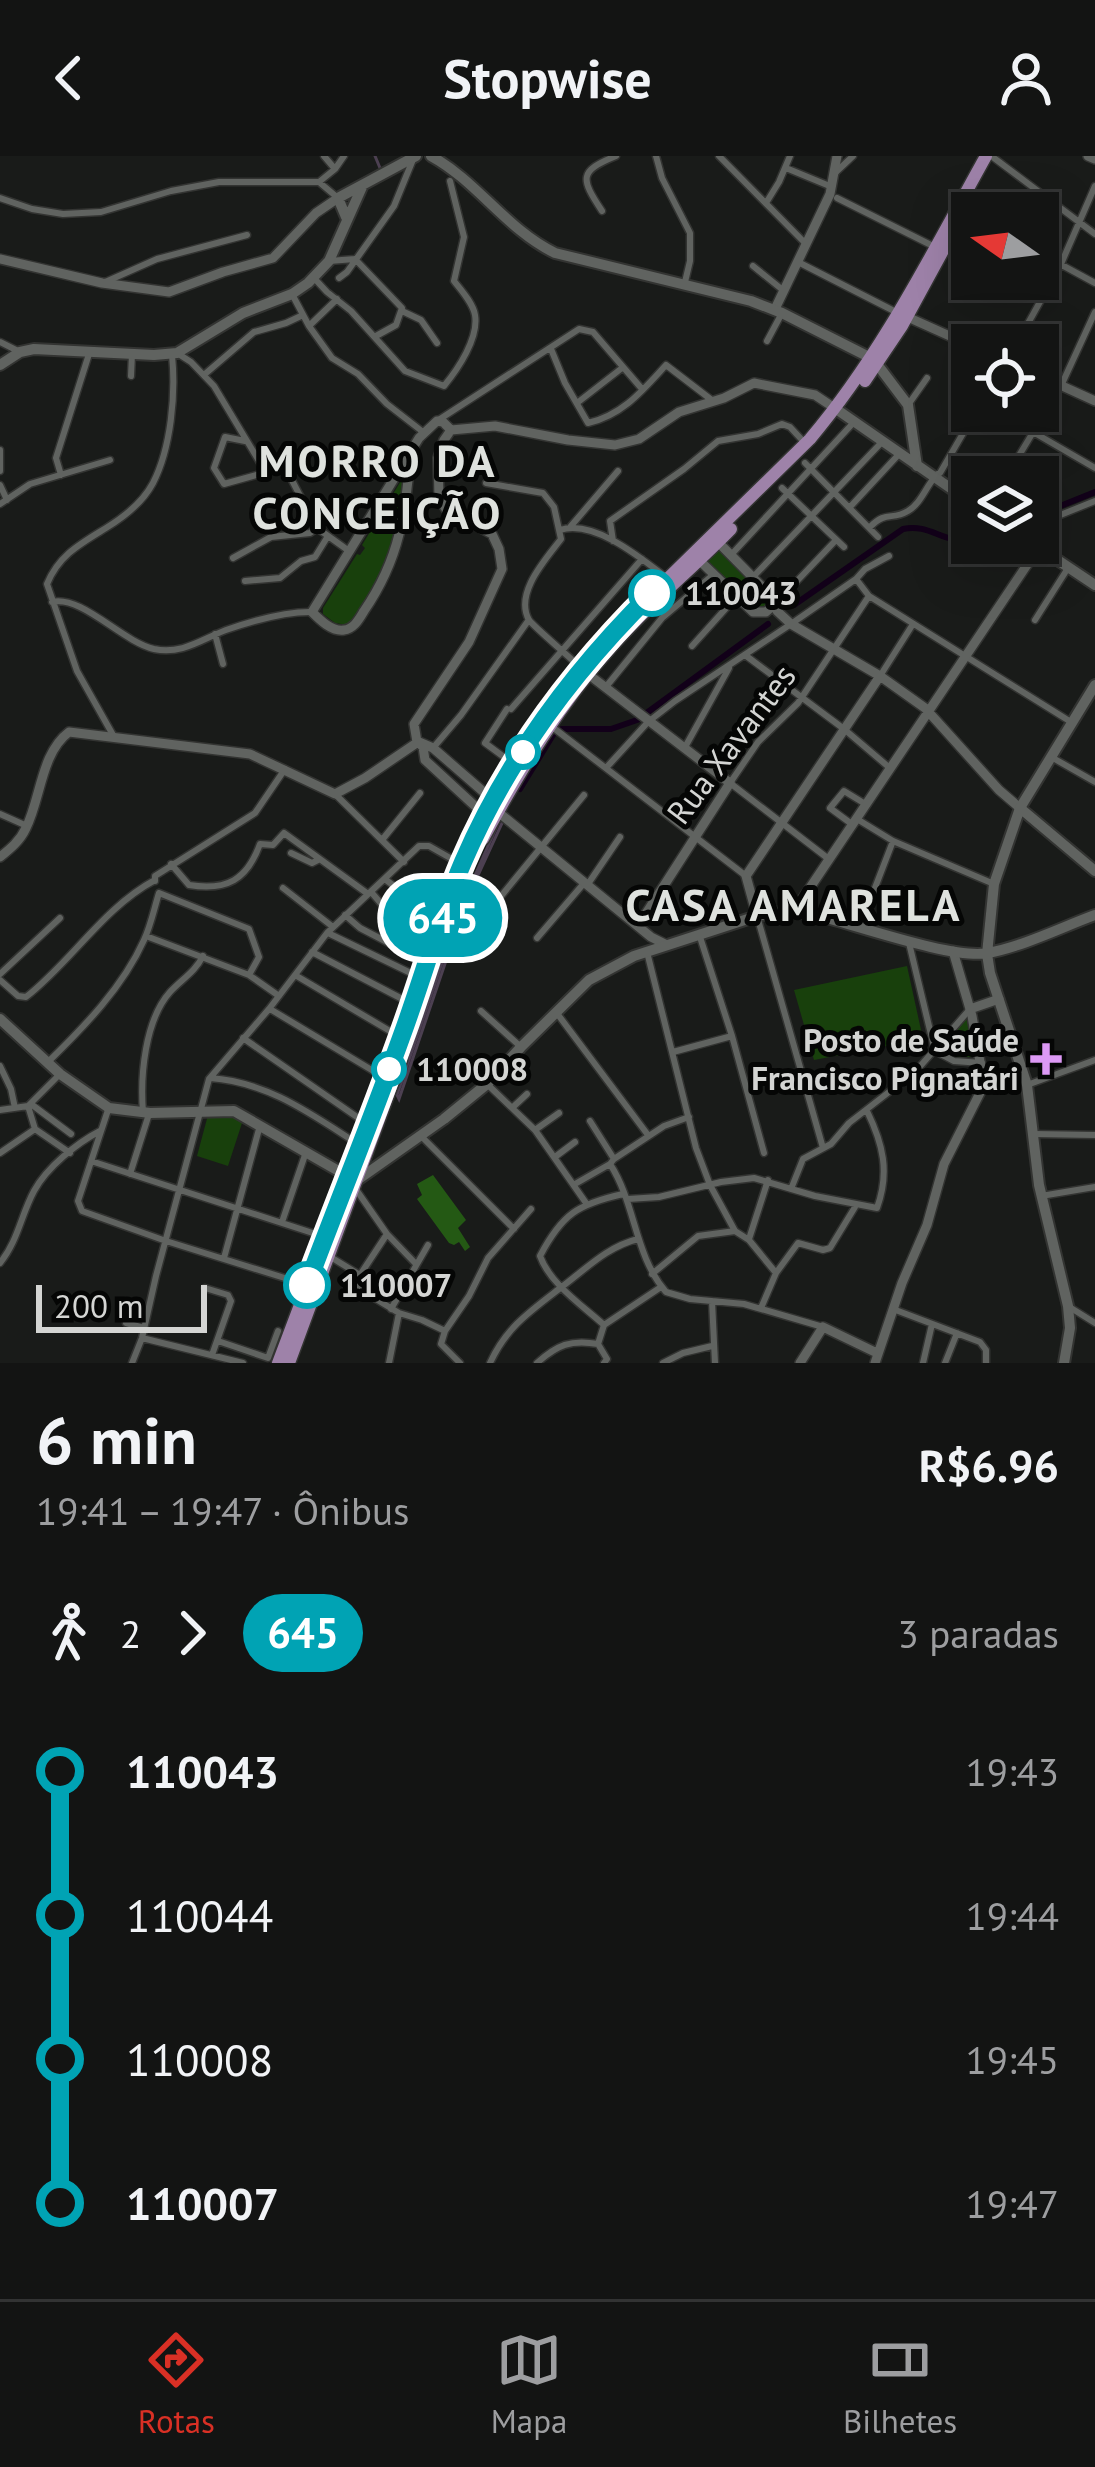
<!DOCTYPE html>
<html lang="pt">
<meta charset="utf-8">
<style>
:root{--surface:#131413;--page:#1c1d1c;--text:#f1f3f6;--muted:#9d9ea0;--line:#323333;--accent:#d93025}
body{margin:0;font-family:"PT Sans",sans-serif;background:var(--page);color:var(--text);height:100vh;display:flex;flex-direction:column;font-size:45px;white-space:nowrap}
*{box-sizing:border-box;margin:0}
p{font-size:39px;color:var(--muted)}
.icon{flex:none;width:66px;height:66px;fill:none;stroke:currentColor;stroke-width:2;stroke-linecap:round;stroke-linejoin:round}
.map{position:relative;height:1207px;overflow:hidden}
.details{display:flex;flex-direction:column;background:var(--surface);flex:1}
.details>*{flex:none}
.badge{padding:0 24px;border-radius:39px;font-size:42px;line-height:78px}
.needle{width:78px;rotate:284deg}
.fabs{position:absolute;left:951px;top:36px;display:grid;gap:24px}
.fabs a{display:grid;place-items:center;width:108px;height:108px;border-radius:0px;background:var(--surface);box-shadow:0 12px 48px #0002,0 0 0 3px var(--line);font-size:60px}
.scale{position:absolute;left:36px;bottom:30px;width:171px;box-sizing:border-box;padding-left:12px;border:6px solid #d4d5d3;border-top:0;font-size:33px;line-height:42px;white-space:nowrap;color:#d4d5d3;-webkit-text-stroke:9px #050605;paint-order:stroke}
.map>.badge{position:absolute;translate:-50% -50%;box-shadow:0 0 0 6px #fff}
.legs{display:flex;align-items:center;gap:18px;height:132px;padding:0 36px;font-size:39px}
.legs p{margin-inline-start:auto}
.head{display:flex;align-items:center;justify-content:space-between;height:204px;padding:0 36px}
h1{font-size:66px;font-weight:700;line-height:90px}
ul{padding:0 36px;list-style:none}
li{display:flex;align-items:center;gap:42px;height:144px;font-size:45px}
li i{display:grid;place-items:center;width:18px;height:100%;margin:0 15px;background:currentColor}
li i::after{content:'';width:30px;height:30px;margin:-15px;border:9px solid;border-radius:50%;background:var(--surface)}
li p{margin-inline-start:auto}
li:first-child i{background:linear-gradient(#0000 50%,currentColor 0)}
li:last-child i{background:linear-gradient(currentColor 50%,#0000 0)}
header{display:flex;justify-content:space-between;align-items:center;height:156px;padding:0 36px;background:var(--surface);font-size:54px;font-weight:700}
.tabs{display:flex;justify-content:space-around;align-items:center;height:168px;border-top:3px solid var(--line);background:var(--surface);font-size:33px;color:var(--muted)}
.tabs a{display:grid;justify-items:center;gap:6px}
.tabs .active{color:var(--accent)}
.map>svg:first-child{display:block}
</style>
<header><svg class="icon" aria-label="back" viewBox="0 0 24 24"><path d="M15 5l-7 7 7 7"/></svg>Stopwise<svg class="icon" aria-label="person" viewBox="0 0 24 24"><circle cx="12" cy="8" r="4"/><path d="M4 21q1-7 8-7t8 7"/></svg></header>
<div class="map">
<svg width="1095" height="1207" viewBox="0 0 1095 1207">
<rect width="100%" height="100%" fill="#191b19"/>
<!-- green -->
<path fill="#18400c" d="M404,320C398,370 388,434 348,469L335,467L323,458V452L357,398L360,399L365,392L362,389Z
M719,391L772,445L762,455L757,454L706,406L704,403Z
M907,810L923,883L814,904L794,834Z
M966,861L976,901H947L943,897L942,892Z
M224,958L243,964L228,1010L197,1000L208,959Z"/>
<!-- forest -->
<path fill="#245914" d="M433,1019L466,1064L458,1072L470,1091L465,1095L459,1086L454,1089L449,1087L417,1043L422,1039L417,1028Z"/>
<!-- water -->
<path fill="#120019" stroke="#4c4051" stroke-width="3" d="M500,663L503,665L467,743L399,943L397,939L461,751Z"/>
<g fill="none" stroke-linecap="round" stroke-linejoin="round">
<!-- stream -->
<path stroke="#4c4051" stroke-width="3" d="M375,0L380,12"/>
<!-- canal -->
<path stroke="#120019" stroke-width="6" d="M1038,359L1095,336
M794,449L903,373C932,367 944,390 972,382
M562,573H611L637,564L768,468
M520,633L553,579"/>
<!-- minor casing -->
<g stroke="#333432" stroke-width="9">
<path id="minor" d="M324,0L335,13
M656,0L662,22L690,77V105L685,126
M719,0L805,87
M994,2L1095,78
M786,12L832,31
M836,16L853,0
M319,26L335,13L344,0
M0,42L32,53L63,58L101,56L171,35L219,26H319L338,42
M837,42L935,91
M766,47L779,26L790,0
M602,55C580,22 579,15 616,0
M1038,96L1095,127
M355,103L402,152L396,169L376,180
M329,105L355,103
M798,106L898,157
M753,110L784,135
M314,122L327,136L351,155L405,215L444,230C458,213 479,182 475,159C473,147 461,134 454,125L464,81L450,25
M339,122L347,116L394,50L412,6
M103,127L157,103L247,79
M292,138L309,170L332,202L358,218L387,248L423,276
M402,155L421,164L437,187
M309,170L337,143
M767,185L782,157
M0,186L20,196
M1016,189L1061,108L1095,30
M551,193L565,227L588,267C623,259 643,234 666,209L713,245
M177,197L191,206L214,230L265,315
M205,218L254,176L286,167L303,159
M131,220L132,198
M577,247L622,212
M908,249L927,222
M440,263L579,173L593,176L642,233
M1033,276L1095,312
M245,285L225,281L214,312L224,328L285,311L317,372L349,395
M0,294V315
M805,307L878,381
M61,319L56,302L89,198
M935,319L940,317L976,255
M1006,321L1061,230L1095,156
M486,327L543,337L554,351L561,383C546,403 514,437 529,464C533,470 572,503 581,512
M0,329L7,344
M782,332L844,391
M0,348L30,328L110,304
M850,351L900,297
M1038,368L1095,345
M571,370L618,315
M870,371C887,354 891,365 908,355C920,348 925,333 934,322
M560,374C594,363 641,402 667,422
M613,385L610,365L684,313L718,285L758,278L782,268L790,271L803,285
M731,399L855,265
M233,402L271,381L310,377L317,372
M754,420L881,287
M856,423L869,440L1071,566
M245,425L280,422L301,405L315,401L328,380
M52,446C82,439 121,485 154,493C182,499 202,483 226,474C252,465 284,456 310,456
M777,446L836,384
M1035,464L1068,412
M215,478L223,508
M692,490L737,440
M745,499L844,573L891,613
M880,520L913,468
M605,532L662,462L714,418
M507,553L485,587L512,607
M511,553L642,403
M551,570L746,720
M113,579L77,515L47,428C59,399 80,388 106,372C124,361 143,346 153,327C171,292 176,238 172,199
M433,592L461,559L528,465
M684,593L729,512
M1053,602L1095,626
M606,612L648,566L675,545L791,468L856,423L865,413L889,400
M335,638L404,706
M0,658L27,670
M857,663L893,685L994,728
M853,669L830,652L844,635L867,649
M382,684L420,637
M291,697L312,707L318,704
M830,704L730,627L758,586L798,547L869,440
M171,708L189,729C227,735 247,724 260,688L273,689L284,677L368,738
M386,724L405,738L446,752
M155,725V720L255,657L285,613
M588,728L620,681
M283,732L333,771
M159,737L249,773L259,801L249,819
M372,737L390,758L433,780
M473,742L489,748L497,745L584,639
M868,750L893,685
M345,759L360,772L425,806
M757,760L823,992
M328,777L419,821
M699,778L732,880L764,997
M146,780L249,819L279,840
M537,782L585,726
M909,787L935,895L954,905L982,907
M312,796L410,847
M647,796L696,992L710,1029L735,1075L749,1084L776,1117
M0,818L60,762
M295,819L400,881
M0,824L18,840L26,841C72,805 103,752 155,724
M270,853L385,922
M481,855L521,891
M556,856L648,979
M243,882L367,968
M673,896L732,880
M47,907C84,871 123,831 144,784C151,769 154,753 159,737
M0,910L11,933L15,952
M210,922C268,926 311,958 358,988
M487,928L535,974L586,1047
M1027,929L1095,904
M31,948L71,978
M28,950L35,973
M512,952L527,938
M0,954L28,950L60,918
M108,954L78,1045L82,1055L166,1085L307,1129
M143,956C140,920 145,864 170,836C182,823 195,816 203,800
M590,965L614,1003
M35,973L70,997
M535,974L559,957
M1034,978L1095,979
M421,980L514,1073
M0,997L35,973
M555,1001L575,986
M91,1005L325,1081
M610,1008C636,1048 634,1099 666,1136L690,1143L744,1148L823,1171
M130,1018L149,958
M575,1028L610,1008L614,1003L664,970L689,961
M355,1032L387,1078L416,1108
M791,1033L803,1003L831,988L849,967L916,915L970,853
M1041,1040L1095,1031
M628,1043L659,1041L721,1026L754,1022L815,1040L877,1052C890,1016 883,988 867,955
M282,1066L306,996
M387,1078L360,1119L356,1131L399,1157L422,1164L445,1175
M749,1083L768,1024
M329,1100L360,1119
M224,1102L259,973
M0,1107C18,1085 21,1059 34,1035C47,1011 77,987 100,975
M652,1118L698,1080L735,1075
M205,1132L228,1139L231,1145L212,1199
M712,1145L715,1207
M761,1152L776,1117L798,1087L823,1094L830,1092L855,1051
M1071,1152L1095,1167
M391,1153L428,1089
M893,1153L980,1186L986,1194V1207
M126,1167L144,1172
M604,1169C583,1150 550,1128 540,1100C562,1058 578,1048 623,1038
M142,1182L243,1207
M218,1185L268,1202L278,1175
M132,1207L142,1182L156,1120L209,923L269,853L327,777L419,690H429L459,707
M389,1207L399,1157
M460,1207L441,1188L445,1175L469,1140L488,1102L531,1053
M490,1207C506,1172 529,1156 559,1133C585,1114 606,1091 638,1083
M537,1207C557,1189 571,1183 598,1188
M604,1207L607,1203L598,1188L604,1169L661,1131
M663,1207L683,1197L712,1190
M923,1207L932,1168
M945,1207L957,1177"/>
</g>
<!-- tertiary casing -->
<g stroke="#333432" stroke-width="12">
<path id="tertiary" d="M1088,0L1095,3
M0,103L102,127L169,136L223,116L273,102L316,57L338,42
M775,153L830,38L837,0
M903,159L972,190
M1038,219L1095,245
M411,294C405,357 401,401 364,455C359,463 354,473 344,474C332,476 320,464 312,456L419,282L437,265L443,266L451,274L495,270L568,284L615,289L639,283L679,256L724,242L754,227L815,239L836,253
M699,404L753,456H766L777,446L718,386
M777,446V455L791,468L880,520L925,552L999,634L1020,652
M588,518L730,627L638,770
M417,586L414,568L469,486L502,413L499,393L492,378L446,353L439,342L438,302L444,284L451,274
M418,586L423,591L425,604L489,663
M419,586L433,592L494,645
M498,656L651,781L667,789
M0,701C10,693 20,685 26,672C41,642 41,597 69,576L250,598L335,638L365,622L418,586
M795,754L1039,391
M757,760L746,720L880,520
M970,853L999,843
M800,1207L823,1171L877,1197
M875,1207L902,1127L927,1069L944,1008L984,929L972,860L953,795"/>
</g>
<!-- secondary casing -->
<g stroke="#333432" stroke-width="14">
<path id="secondary" d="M431,0C477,25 507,74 555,97L751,145L782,157L871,202L877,208L908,249L917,310
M346,61L338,42L416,0
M0,209L20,196L34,193L154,199L177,197L243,157L292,138L308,127L329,105L362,31
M836,253L972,347
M1032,387L1095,429
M1020,652L1095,715
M0,863L60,918L109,952L150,957L234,955L356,1025L444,963L487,928L521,891L589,824L634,800L757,760C776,755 793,754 812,758C851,767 953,804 988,797C1024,790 1060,772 1095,759
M1064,1207L1070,1172L1068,1150L1039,1029L1027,929L990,817L987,798L994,728L1020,652L1095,529"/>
</g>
<!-- primary casing -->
<g stroke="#333432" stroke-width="15">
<path id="primary" d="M865,225L902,170L970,45
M483,683C520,615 560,547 612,490C649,448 692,413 731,373
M278,1207L401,882L462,709L515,609L554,548L608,481L810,283C882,198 932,97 986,0
M289,1207L401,904"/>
</g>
<!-- minor -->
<use href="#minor" stroke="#606360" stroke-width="6"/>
<!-- tertiary -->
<use href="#tertiary" stroke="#606360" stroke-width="9"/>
<!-- secondary -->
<use href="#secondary" stroke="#606360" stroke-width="10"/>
<!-- primary -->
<use href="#primary" stroke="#9e82a9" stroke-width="12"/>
</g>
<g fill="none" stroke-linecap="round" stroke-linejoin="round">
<!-- line-1 casing -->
<g stroke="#fff" stroke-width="27">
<path id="line-1" d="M307,1129C338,1046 372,963 402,879C423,822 439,762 463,706C507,604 574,514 652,437"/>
</g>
<!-- line-1 -->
<use href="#line-1" stroke="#00a3b4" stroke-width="18"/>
</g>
<!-- markers -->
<g fill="#fff" stroke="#00a3b4" stroke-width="6">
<circle cx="652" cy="437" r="21"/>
<circle cx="523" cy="596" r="15"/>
<circle cx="389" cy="913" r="15"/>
<circle cx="307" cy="1129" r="21"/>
</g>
<path fill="#dc99f4" stroke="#050605" stroke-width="4.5" d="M1040 885h12v12h12v12h-12v12h-12v-12h-12v-12h12z"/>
<g text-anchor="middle" stroke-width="10" stroke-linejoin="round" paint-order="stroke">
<!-- stop labels -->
<g font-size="33" font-weight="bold" fill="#d4d5d3" stroke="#050605" text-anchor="start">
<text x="685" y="449">110043</text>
<text x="416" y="925">110008</text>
<text x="340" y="1141">110007</text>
</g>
<!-- street labels -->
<g font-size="33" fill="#d4d5d3" stroke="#050605">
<text transform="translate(731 588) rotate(-53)" y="12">Rua Xavantes</text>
</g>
<!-- poi labels -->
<g font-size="33" font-weight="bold" fill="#d4d5d3" stroke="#050605" text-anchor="end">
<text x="1019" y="896">Posto de Saúde<tspan x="1019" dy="38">Francisco Pignatári</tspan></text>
</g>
<!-- district labels -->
<g font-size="45" font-weight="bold" letter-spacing="3" fill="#dfe2de" stroke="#050605">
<text x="378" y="321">MORRO DA<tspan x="378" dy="52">CONCEIÇÃO</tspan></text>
<text x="794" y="765">CASA AMARELA</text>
</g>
</g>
</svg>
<div class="fabs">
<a><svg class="needle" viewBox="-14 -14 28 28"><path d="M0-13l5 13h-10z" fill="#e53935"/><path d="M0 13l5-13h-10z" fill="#9d9ea0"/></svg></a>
<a><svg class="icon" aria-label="locate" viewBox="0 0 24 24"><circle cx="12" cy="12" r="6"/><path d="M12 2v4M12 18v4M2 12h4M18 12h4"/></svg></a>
<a><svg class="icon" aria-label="layers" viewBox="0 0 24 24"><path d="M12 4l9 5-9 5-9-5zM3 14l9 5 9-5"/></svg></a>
</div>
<div class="scale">200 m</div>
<b class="badge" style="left:443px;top:762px;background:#00a3b4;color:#fff">645</b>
</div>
<section class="details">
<div class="head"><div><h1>6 min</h1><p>19:41 – 19:47 · Ônibus</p></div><b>R$6.96</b></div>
<div class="legs"><svg class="icon" aria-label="walk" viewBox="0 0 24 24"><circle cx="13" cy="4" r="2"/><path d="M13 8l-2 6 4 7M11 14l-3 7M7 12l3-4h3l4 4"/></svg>2<svg class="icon" aria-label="forward" viewBox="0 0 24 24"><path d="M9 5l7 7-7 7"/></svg><b class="badge" style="background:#00a3b4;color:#fff">645</b><p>3 paradas</p></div>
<ul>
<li><i style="color:#00a3b4"></i><b>110043</b><p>19:43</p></li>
<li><i style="color:#00a3b4"></i><span>110044</span><p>19:44</p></li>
<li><i style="color:#00a3b4"></i><span>110008</span><p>19:45</p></li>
<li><i style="color:#00a3b4"></i><b>110007</b><p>19:47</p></li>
</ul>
</section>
<nav class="tabs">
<a class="active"><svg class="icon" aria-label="directions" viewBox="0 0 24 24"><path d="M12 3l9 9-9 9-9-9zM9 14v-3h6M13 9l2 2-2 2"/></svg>Rotas</a>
<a><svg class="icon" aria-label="map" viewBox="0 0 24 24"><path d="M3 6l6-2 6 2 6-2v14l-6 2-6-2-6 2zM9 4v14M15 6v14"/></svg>Mapa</a>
<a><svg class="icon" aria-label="tickets" viewBox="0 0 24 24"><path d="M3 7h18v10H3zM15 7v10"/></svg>Bilhetes</a>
</nav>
